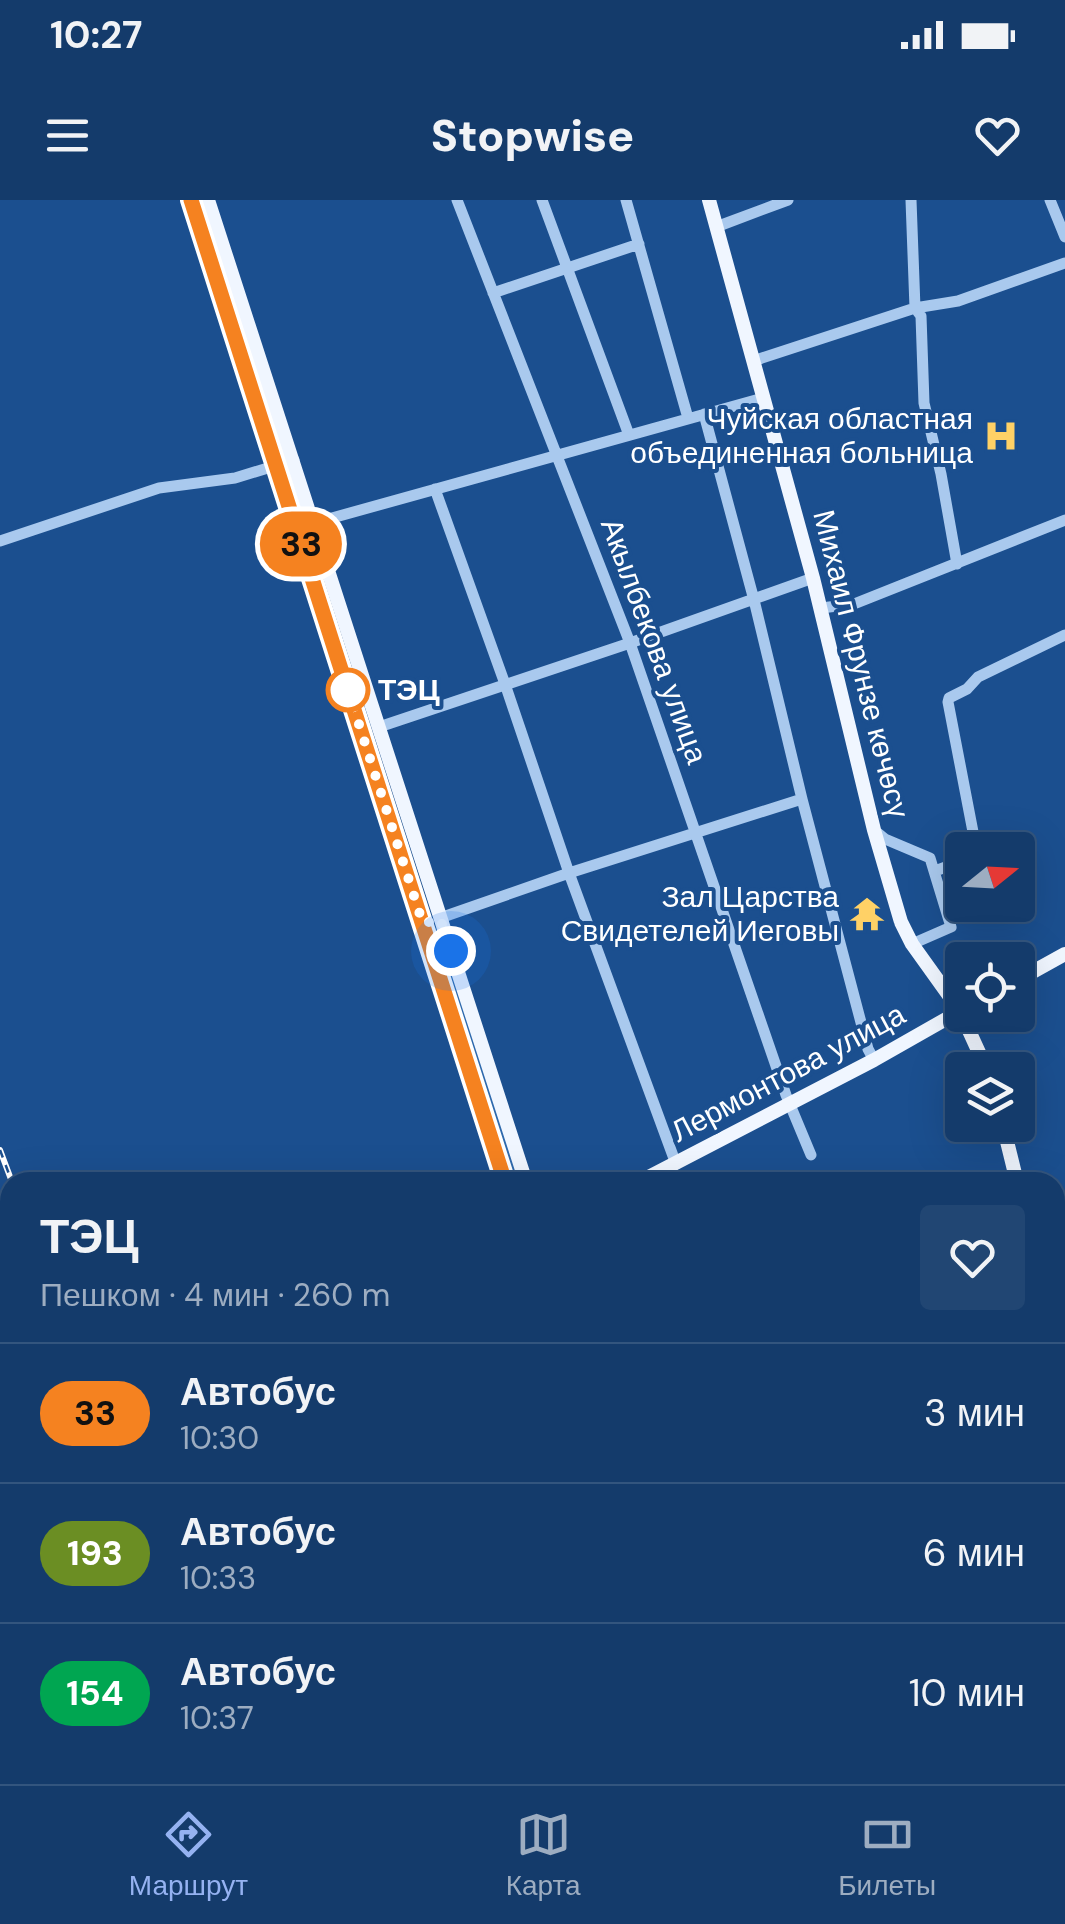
<!DOCTYPE html>
<html lang="ru">
<meta charset="utf-8">
<style>
:root{--surface:#143b6b;--page:#214673;--text:#f1f3f6;--muted:#9dadc1;--line:#33557e;--accent:#95b2f1}
body{margin:0;font-family:"DM Sans",sans-serif;background:var(--page);color:var(--text);height:100vh;display:flex;flex-direction:column;font-size:38px;white-space:nowrap}
*{box-sizing:border-box;margin:0}
p{font-size:32px;color:var(--muted)}
.icon{flex:none;width:55px;height:55px;fill:none;stroke:currentColor;stroke-width:2;stroke-linecap:round;stroke-linejoin:round}
.map{position:relative;flex:1;overflow:hidden}
.details{position:absolute;left:0px;top:972px;width:1065px;height:612px;display:flex;flex-direction:column;background:var(--surface);border-radius:30px 30px 0 0;box-shadow:0 10px 40px #0002,0 0 0 2px var(--line)}
.details>*{flex:none}
.badge{padding:0 20px;border-radius:32px;font-size:35px;line-height:65px}
.needle{width:65px;rotate:72deg}
.tools{position:absolute;left:945px;top:632px;display:grid;gap:20px}
.tools a{display:grid;place-items:center;width:90px;height:90px;border-radius:10px;background:var(--surface);box-shadow:0 10px 40px #0002,0 0 0 2px var(--line);font-size:50px}
.you{position:absolute;width:50px;height:50px;margin:-25px;border:8px solid #fff;border-radius:50%;background:#1a73e8;box-shadow:0 0 0 15px #1a73e833}
.map>.badge{position:absolute;translate:-50% -50%;box-shadow:0 0 0 5px #fff}
.round{display:grid;place-items:center;flex:none;width:105px;height:105px;border-radius:10px;background:var(--page)}
.headline{display:flex;align-items:center;justify-content:space-between;height:170px;padding:0 40px}
h1{font-size:48px;font-weight:800;line-height:75px}
ul{padding:0;list-style:none}
li{display:flex;align-items:center;gap:30px;height:140px;padding:0 40px;border-top:2px solid var(--line)}
li div{flex:1}
li b{display:block;font-size:38px}
li em{font-style:normal}
li .badge{min-width:110px;font-weight:700;text-align:center}
.status{display:flex;justify-content:space-between;align-items:center;height:70px;padding:0 50px;background:var(--surface);direction:ltr}
.status svg{height:28px;fill:currentColor}
header{display:flex;justify-content:space-between;align-items:center;height:130px;padding:0 40px;background:var(--surface);font-size:45px;font-weight:800}
.tab-bar{display:flex;justify-content:space-around;align-items:center;height:140px;border-top:2px solid var(--line);background:var(--surface);font-size:28px;color:var(--muted)}
.tab-bar a{display:grid;justify-items:center;gap:5px}
.tab-bar .on{color:var(--accent)}
.map>svg:first-child{display:block}
</style>
<div class="status"><b>10:27</b><svg viewBox="0 0 49 12"><path d="M0 12V9h3v3zM5 12V6h3v6zM10 12V3h3v9zM15 12V0h3v12zM26 1h20v11H26zM47 4h2v5h-2z"/></svg></div>
<header><svg class="icon" aria-label="menu" viewBox="0 0 24 24"><path d="M4 6h16M4 12h16M4 18h16"/></svg>Stopwise<svg class="icon" aria-label="heart" viewBox="0 0 24 24"><path d="M12 20l-8-8c-3-5 5-10 8-4 3-6 11-1 8 4z"/></svg></header>
<div class="map">
<svg width="1065" height="1584" viewBox="0 0 1065 1584">
<rect width="100%" height="100%" fill="#1b4f8f"/>
<!-- green -->
<path fill="#2e69ad" d="M432,726L438,729L521,982H512L430,727Z"/>
<g fill="none" stroke-linecap="round" stroke-linejoin="round">
<!-- minor -->
<path stroke="#a9c9ee" stroke-width="11" d="M457,0L630,443L786,895L811,955
M542,0L629,235
M626,0L688,218
M911,0L915,108L921,116L924,203L941,274L957,364
M1050,0L1065,37
M716,27L788,0
M493,93L639,44
M753,161L915,108L958,101L1065,63
M704,214L754,400L802,599L868,849L874,860
M435,289L505,484L569,673L676,964
M314,323L763,198
M0,341L159,288L235,278L294,260
M821,408L854,404L1065,320
M379,527L630,443L813,378
M874,630L885,639L930,658L951,727L912,744
M971,650L974,637L948,502L949,498L967,489L978,477L1065,435
M935,671L962,661
M440,718L569,673L802,599
M1055,1287L1065,1284
M1029,1575L1032,1584"/>
<!-- major -->
<path stroke="#f0f6ff" stroke-width="14" d="M191,0L505,982
M208,0L526,982
M709,0L813,378L874,630L901,722L912,744L960,811L987,870
M1018,780L1065,754
M1003,925L1017,982
M639,982L874,860L962,810
M1055,1158L1065,1205
M697,1575L700,1584
M720,1575L723,1584"/>
<!-- rail casing -->
<g stroke="#fff" stroke-width="6">
<path id="rail" d="M0,950L12,982
M0,999L10,1027
M0,1093L10,1126
M0,1162L10,1193
M0,1480L10,1446
M180,1584V1575"/>
</g>
<!-- rail -->
<use href="#rail" stroke="#1b4f8f" stroke-width="2.5" stroke-dasharray="8" stroke-linecap="butt"/>
</g>
<g fill="none" stroke-linecap="round" stroke-linejoin="round">
<!-- line casing -->
<g stroke="#fff" stroke-width="22">
<path id="line" d="M191,0L505,982"/>
</g>
<!-- line -->
<use href="#line" stroke="#f58220" stroke-width="15"/>
<!-- walk -->
<path stroke="#fff" stroke-width="10" stroke-dasharray="0 18" d="M348,490L423,724L440,718L451,751"/>
</g>
<!-- icons -->
<defs>
<g id="hospital-bare" transform="scale(2.7)"><path d="M-5-5h3v3.5h4V-5h3V5h-3V1.5h-4V5h-3Z" fill="#ffd166" stroke="#1b4f8f" stroke-width="2.5" paint-order="stroke"/></g>
<g id="temple-bare" transform="scale(2.7)"><path d="M0-6L5-2H3V0L6.5 2.5H4V6H1.5V3h-3V6H-4V2.5H-6.5L-3 0V-2H-5Z" fill="#ffd166" stroke="#1b4f8f" stroke-width="2.5" paint-order="stroke"/></g>
</defs>
<g fill-rule="evenodd">
<use href="#hospital-bare" x="1001" y="236"/>
<use href="#temple-bare" x="867" y="714"/>
</g>
<!-- markers -->
<circle fill="#fff" stroke="#f58220" stroke-width="5" cx="348" cy="490" r="20"/>
<g text-anchor="middle" stroke-width="8" stroke-linejoin="round" paint-order="stroke">
<!-- poi labels -->
<g font-size="30" fill="#fff" stroke="#1b4f8f" text-anchor="end">
<text x="973" y="229">Чуйская областная<tspan x="973" dy="34">объединенная больница</tspan></text>
<text x="839" y="707">Зал Царства<tspan x="839" dy="34">Свидетелей Иеговы</tspan></text>
</g>
<!-- street labels -->
<g font-size="30" fill="#fff" stroke="#1b4f8f">
<text transform="translate(654 441) rotate(70)" y="10">Акылбекова улица</text>
<text transform="translate(861 464) rotate(76)" y="10">Михаил Фрунзе көчөсү</text>
<text transform="translate(788 873) rotate(-28)" y="10">Лермонтова улица</text>
</g>
<!-- stop labels -->
<g font-size="30" font-weight="bold" fill="#fff" stroke="#1b4f8f" text-anchor="start">
<text x="378" y="500">ТЭЦ</text>
</g>
</g>
</svg>
<div class="tools">
<a><svg class="needle" viewBox="-14 -14 28 28"><path d="M0-13l5 13h-10z" fill="#e53935"/><path d="M0 13l5-13h-10z" fill="#9dadc1"/></svg></a>
<a><svg class="icon" aria-label="locate" viewBox="0 0 24 24"><circle cx="12" cy="12" r="6"/><path d="M12 2v4M12 18v4M2 12h4M18 12h4"/></svg></a>
<a><svg class="icon" aria-label="layers" viewBox="0 0 24 24"><path d="M12 4l9 5-9 5-9-5zM3 14l9 5 9-5"/></svg></a>
</div>
<div class="you" style="left:451px;top:751px"></div>
<b class="badge" style="left:301px;top:344px;background:#f58220;color:#111">33</b>
<section class="details">
<div class="headline"><div><h1>ТЭЦ</h1><p>Пешком · 4 мин · 260 m</p></div><a class="round"><svg class="icon" aria-label="heart" viewBox="0 0 24 24"><path d="M12 20l-8-8c-3-5 5-10 8-4 3-6 11-1 8 4z"/></svg></a></div>
<ul>
<li><span class="badge" style="background:#f58220;color:#111">33</span><div><b>Автобус</b><p>10:30</p></div><em>3 мин</em></li>
<li><span class="badge" style="background:#6b8e23;color:#fff">193</span><div><b>Автобус</b><p>10:33</p></div><em>6 мин</em></li>
<li><span class="badge" style="background:#00a651;color:#fff">154</span><div><b>Автобус</b><p>10:37</p></div><em>10 мин</em></li>
</ul>
</section>
</div>
<nav class="tab-bar">
<a class="on"><svg class="icon" aria-label="directions" viewBox="0 0 24 24"><path d="M12 3l9 9-9 9-9-9zM9 14v-3h6M13 9l2 2-2 2"/></svg>Маршрут</a>
<a><svg class="icon" aria-label="map" viewBox="0 0 24 24"><path d="M3 6l6-2 6 2 6-2v14l-6 2-6-2-6 2zM9 4v14M15 6v14"/></svg>Карта</a>
<a><svg class="icon" aria-label="tickets" viewBox="0 0 24 24"><path d="M3 7h18v10H3zM15 7v10"/></svg>Билеты</a>
</nav>
